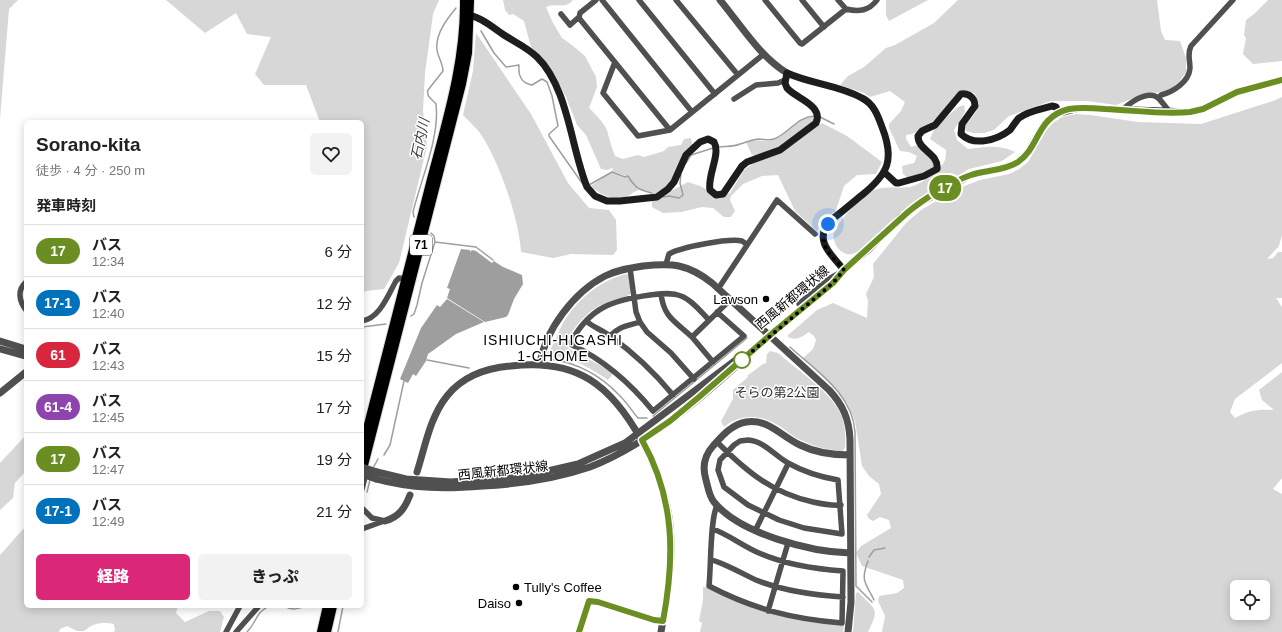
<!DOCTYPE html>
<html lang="ja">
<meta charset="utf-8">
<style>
:root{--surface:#fff;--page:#f2f2f2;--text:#222;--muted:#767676;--line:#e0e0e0;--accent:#db2777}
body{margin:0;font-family:Helvetica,"Noto Sans JP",sans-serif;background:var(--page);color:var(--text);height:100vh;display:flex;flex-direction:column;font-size:15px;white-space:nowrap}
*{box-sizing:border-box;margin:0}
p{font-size:13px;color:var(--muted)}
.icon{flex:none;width:22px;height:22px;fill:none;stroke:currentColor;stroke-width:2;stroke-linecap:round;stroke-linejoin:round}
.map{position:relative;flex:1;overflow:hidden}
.drawer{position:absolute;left:24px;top:120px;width:340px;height:488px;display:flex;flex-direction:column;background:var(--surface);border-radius:6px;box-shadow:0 2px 10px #0003}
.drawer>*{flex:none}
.badge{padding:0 8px;border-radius:13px;font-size:14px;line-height:26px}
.buttons{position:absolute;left:1230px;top:580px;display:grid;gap:8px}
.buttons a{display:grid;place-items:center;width:40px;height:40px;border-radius:6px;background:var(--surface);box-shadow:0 2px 10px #0003;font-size:20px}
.you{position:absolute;width:20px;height:20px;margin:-10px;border:3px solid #fff;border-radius:50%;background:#1a73e8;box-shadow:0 0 0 6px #1a73e833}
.map>.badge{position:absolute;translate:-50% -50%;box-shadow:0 0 0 2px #fff}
h2{padding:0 12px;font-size:15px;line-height:36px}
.round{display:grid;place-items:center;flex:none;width:42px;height:42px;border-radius:6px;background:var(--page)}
.head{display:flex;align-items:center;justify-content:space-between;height:68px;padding:0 12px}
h1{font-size:19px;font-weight:800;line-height:30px}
.action{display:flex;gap:8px;margin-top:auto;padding:8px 12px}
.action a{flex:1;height:46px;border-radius:6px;background:var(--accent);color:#fff;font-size:16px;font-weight:800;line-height:46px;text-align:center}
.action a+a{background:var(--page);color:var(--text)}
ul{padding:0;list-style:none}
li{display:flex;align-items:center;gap:12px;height:52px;padding:0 12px;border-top:1px solid var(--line)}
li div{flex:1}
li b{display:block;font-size:15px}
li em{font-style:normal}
li .badge{min-width:44px;font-weight:700;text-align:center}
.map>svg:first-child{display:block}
</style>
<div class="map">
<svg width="1282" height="632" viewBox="0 0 1282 632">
<rect width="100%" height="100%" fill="#fff"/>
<!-- green -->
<path fill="#d7d7d7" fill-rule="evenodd" d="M0,0H18L9,9L0,119Z
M166,0H439L433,14L425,73L423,111L427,146L399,263L384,289L366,291L362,294V122H320L306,85H264L255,74L271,37L247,34L236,13L205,33Z
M503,0H573C565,10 556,2 546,7L552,21L562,38L572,45L585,56L596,77L597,87L589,108C595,114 607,125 608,134C610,141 612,148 615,156L623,159L638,155L644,157L664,151L668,147L681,145L684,139L691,138L692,144H695L673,179L658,194C643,189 638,192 629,177L612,171L613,168L607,170L601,169L586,135L577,125L566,97L555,76L542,57L531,47L524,21L513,14L509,15L505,10Z
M886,0H928L889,21L886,15Z
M958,0H1157L1161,31L1165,40L1180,41L1186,58V72L1179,82L1169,90L1155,93H1146L1116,105L1087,101H1051L1009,116L994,130L984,133H973L966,131L965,126L976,112L979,103L974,93L962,90C945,105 930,133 906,135V139L911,147L917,145L931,158L935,166L933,169L908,178L903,174L902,166L914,163L917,156L909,152L900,151L889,128V124L901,111L905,102L890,91L870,97L864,93L840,85L848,76L864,67L886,48L895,45L934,23Z
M1268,0H1282V61L1253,64L1243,54L1246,38L1244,35L1246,20L1254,14Z
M476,33L531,114L568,183L589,208L609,210L616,220L617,250L613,255L571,254L553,258L521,252C519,219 500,164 482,136C477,128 469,122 463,115L473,71Z
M1282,97V235L1279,246L1267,259L1273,258L1278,252H1282V298H1276L1282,307V363L1235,399L1230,412L1235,418C1250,410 1257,409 1274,410L1262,400L1259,390L1282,372V478L1273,489L1282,494V632H882L885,616L878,601L879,596L897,593L904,588L903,580L862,566L856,553L861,546L891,528L889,520L880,517L873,521L869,519L867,515L881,494L879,484L869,476L862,466L855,421L847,403L830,383L803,358L813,349L816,340L814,336L809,332C802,337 794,342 787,336L817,310L833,303L867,318L868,301L866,294L874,277L873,264L906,223L921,210L959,188L980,180L1009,174L1019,169L1028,162L1046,131L1053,123L1062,117L1076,114L1090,115L1138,122L1201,124L1273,101ZM1237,587H1263V613H1237Z
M964,105L965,112L954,130L957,140L968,149C984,147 1000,144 1015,152L1002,161L969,169L916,201L902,211L859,251C854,254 848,256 842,252C837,249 832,240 834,233C838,221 860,199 870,192C882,185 897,189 910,187C921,184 939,172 944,162C946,159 946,154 946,150L930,139L935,127L958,107Z
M815,117V120L781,147L755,156L752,155L746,142C756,138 766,143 774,140C790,133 795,118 815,117Z
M822,123L847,136L882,162L876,174L857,175L844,186L836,210L825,219L817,231L795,211L778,175L762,176L743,184L731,196L730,200L735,211L731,217H724L713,208L702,207L681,212L663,213L652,207V201L688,182L700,186L720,197L730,193L744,170L755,162L801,137Z
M611,172L625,178L628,177L633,185L639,190C633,192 630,195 625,198C616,202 597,193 591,186Z
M626,274L629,275L631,293C627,298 615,299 608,302C589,309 575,324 566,343L568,348L605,368L613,374L608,380C595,370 563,352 547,357V353C554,346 557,335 562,325C575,301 599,281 626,274Z
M770,351L778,353C797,370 833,393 842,417C845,426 846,437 845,448L842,451C829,450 815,447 803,441C792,437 784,428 774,423C758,414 738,415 724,427L721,421L733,399V390L748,377L747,376L763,364L766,363L767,354Z
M26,435V471L15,483L13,498L0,510V463Z
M25,527L26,606H178L176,613L185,622L209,611H220L224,617L220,632H113L115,631L114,624C101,622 94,623 84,631H77L67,626L60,629L59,632H0V555Z
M703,587H707L769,613L800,620L844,625L843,632H700L702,623L699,621L703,600Z
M858,592C876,611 880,607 868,632H853L856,593Z"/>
<!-- water -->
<path fill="#9e9e9e" d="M461,249L470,250V252L472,250L476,251L492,263L494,261L503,267L522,275L523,284L514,299L508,315L506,317L485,322L447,298L450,289L447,288Z
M447,299L484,322L456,334L428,354L426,361L416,376L413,374L408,383L400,379L421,328L437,305L440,307Z"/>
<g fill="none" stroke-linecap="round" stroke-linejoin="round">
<!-- stream -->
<path stroke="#9e9e9e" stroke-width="1.5" d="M481,31L494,53L506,67L519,65C518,76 521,83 532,85L542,79L547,82L552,96L558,126L549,134V136L582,183
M820,117L834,124
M718,147C725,146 734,147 740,144C747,142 751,140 758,139C764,139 769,141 774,139C789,133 797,117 814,116
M686,163L691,155L713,148
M589,185L612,172L625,177L628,176C635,188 639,190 652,193
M663,197L669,196L679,198L683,195L680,183L681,175
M414,217L413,212C421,179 440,137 436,104C432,99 426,97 428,90L443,71C443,64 438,57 437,50C435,34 447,19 456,8
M435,242L476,247L493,260
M411,316L414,314L417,305L422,283L435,242L434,236L431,233
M362,327L386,324
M790,347C815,370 853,394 855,432L856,586L872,602
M551,359C576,363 600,375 618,394C626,401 631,410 638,418H647
M427,360L469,368
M362,361V371
M653,416L747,338
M384,455L390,445L404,381
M373,468L378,459
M367,492L370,480
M869,557L874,550L885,548
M868,561C860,582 866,583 874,600
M284,606C293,611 297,609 306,606
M247,632C257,622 255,613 269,606
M338,632L343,606"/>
<!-- primary casing -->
<g stroke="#dbdbdb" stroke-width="10">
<path id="primary" d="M362,448C384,360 407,274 429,187C445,125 465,64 464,0
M362,473L462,84L468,53L470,0
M321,632L327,606
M327,632L333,606"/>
</g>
<!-- minor -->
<path stroke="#505050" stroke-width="5.5" d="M596,0L580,13L579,18L670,130
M602,0L692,112
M639,0L715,94
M676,0L738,75
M765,0L800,43L802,44L846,9C859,12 869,11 877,0
M802,0L824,27
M838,0L846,9
M561,14L570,25L579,17
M615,62L603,93L638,136L670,130L764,54
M734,99L756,85L778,83L785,80
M1159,99L1161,95C1173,92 1189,82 1190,68C1190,59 1187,54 1191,46L1233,0
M1122,110C1130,103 1146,91 1157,97C1162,101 1166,108 1170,112
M666,264L669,254C681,247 729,238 742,241C742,241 747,244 747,245
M630,268L636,312L640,322L647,332L671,353L694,379
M26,282C17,290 19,301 26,310
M718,289L777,200L815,234
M661,294C664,318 675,321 692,337L730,300
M709,320C701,312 692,300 681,296C671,292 660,294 650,295C613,300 590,307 571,342L572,345C604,360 631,384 653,411L744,336L717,312
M362,321C380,318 388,295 396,281L399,278L407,279
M586,321C593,327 602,330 610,336C634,353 654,372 673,395
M610,336C619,326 628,326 640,322
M692,337L713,362
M748,440C764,441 775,456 788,463C804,472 820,477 838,480L842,534L804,528L779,520L748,505L724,487L718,470L720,460L734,445L740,441Z
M717,442C746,471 772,493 813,502C822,504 831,506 841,505
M362,489L366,473
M362,508L372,518L385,521
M362,529L384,521
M713,529C729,535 743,546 759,553C786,565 814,569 843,571L842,623C792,619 753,609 709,586C711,569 710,518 717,506
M755,531L788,464
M711,560C720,561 745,575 756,580C783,591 813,595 843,597
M768,611L788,543
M226,632L240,606
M236,632L259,606"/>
<!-- tertiary -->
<path stroke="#505050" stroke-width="7" d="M720,0C740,24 760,57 787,73
M800,304L830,279L839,274
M0,341L26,349
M0,349L26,356
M540,364C545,330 574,292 605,276C617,270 630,268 643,266C673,263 688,264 712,283L829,390C843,405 849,419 850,439L851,602L848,632
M0,393L26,372
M850,455C833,455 816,453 800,445C782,437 768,418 746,422C731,425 722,436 713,446C704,456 702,467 706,480C708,487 709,496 714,502C740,534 811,552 850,553
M377,472L406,479L451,482L526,476L578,464L625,443L741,356
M417,472C425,447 430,417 447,396C463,376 486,368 511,366C577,358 611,385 642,441C653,461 662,483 667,506C676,548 668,590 661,632
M376,479C412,489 446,489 483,486C520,484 555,479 590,467C655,442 719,383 769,336C794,313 823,296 844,270
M385,521C399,517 405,508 410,495"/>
<!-- secondary -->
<path stroke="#1d1d1d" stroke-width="7" d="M464,14C480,16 492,27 504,35C515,42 528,48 537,57C568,87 571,148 587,187L595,196L607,201H620L657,197L668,189L674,182L686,155L700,142L708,139L714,142C721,154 707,176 710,190L716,195L723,194L742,166L747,162L780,150L816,123C824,105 795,98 787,88L785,83L787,73C811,84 839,85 862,98C874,104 878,116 882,127C895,160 888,174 862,195C852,203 842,212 831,220C812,240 832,255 844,270L869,249L902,216L920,203L969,176L981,172L1009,167L1019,161L1027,153L1043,126L1051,118L1059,113L1079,108L1190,112L1203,109L1237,92L1282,80
M884,172L896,183H899L924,176L937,169C939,153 918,151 918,136L922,131L935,125L961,94C969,93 975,98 975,106L962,124L961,134C974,147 997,140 1010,130C1013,126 1016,121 1019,118C1028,111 1042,109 1052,106L1056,107L1059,113"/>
<!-- primary -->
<use href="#primary" stroke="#000" stroke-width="8"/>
<!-- tertiary-bridge -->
<path stroke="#505050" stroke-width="7" d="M362,467L377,472
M362,474L376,479"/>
</g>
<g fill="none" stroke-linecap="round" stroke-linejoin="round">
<!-- line casing -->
<g stroke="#fff" stroke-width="9">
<path id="line" d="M579,632L589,601L598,602L654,620L663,621C675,557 675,499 642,440L670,421L699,397L776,330L833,283L844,270L908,212C925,198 951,182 971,175C986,170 1004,171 1018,162C1040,147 1036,117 1069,109C1081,107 1093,108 1105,109C1133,110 1163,115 1190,112L1203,109L1237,92L1282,80"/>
</g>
<!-- line -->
<use href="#line" stroke="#6b8e23" stroke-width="6"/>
<!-- walk -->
<path stroke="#000" stroke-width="4" stroke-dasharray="0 7.2" d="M742,360L833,283L844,270C831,254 816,246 828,224"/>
</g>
<!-- markers -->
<g fill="#000" stroke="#fff" stroke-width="1.5">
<circle cx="766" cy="299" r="4"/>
<circle cx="516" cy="587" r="4"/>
<circle cx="519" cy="603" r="4"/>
</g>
<circle fill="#fff" stroke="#6b8e23" stroke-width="2" cx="742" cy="360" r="8"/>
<g text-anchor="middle" stroke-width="3" stroke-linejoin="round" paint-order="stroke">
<!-- shield labels -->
<rect fill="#fff" stroke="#4c4c4c" stroke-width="1" x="410" y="235" width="22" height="20" rx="3"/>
<g font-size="12" font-weight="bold" fill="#000">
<text x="421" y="249">71</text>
</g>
<!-- street labels -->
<g font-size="13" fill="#000" stroke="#fff">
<text transform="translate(792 297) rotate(-40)" y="5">西風新都環状線</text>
<text transform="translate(503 470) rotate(-6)" y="5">西風新都環状線</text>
</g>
<!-- poi labels -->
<g font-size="13" fill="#000" stroke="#fff" text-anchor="end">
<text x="758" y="304">Lawson</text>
<text x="524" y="592" text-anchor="start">Tully's Coffee</text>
<text x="511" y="608">Daiso</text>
</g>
<!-- park labels -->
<g font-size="13" fill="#2e2e2e" stroke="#fff">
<text x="777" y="397">そらの第2公園</text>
</g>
<!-- water labels -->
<g font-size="14" font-style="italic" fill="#3f3f3f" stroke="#fff">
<text transform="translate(420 139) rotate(-78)" y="5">石内川</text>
</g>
<!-- neighbourhood labels -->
<g font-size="14" letter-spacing="1" fill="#000" stroke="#fff">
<text x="553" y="345">ISHIUCHI-HIGASHI<tspan x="553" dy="16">1-CHOME</tspan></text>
</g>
</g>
</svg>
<div class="buttons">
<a><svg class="icon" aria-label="locate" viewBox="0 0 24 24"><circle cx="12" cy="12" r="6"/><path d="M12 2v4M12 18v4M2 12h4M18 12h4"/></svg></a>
</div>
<div class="you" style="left:828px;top:224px"></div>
<b class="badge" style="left:945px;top:188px;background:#6b8e23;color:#fff">17</b>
<section class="drawer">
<div class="head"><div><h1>Sorano-kita</h1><p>徒歩 · 4 分 · 250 m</p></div><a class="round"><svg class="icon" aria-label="heart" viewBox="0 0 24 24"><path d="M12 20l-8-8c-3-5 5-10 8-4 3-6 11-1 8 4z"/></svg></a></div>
<h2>発車時刻</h2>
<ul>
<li><span class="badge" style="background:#6b8e23;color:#fff">17</span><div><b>バス</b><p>12:34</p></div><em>6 分</em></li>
<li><span class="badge" style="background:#0072bc;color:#fff">17-1</span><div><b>バス</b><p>12:40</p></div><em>12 分</em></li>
<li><span class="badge" style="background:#d7263d;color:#fff">61</span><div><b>バス</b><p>12:43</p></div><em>15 分</em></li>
<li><span class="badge" style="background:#8e44ad;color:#fff">61-4</span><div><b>バス</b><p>12:45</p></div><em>17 分</em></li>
<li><span class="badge" style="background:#6b8e23;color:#fff">17</span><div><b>バス</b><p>12:47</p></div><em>19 分</em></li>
<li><span class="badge" style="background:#0072bc;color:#fff">17-1</span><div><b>バス</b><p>12:49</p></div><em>21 分</em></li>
</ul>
<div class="action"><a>経路</a><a>きっぷ</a></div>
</section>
</div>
